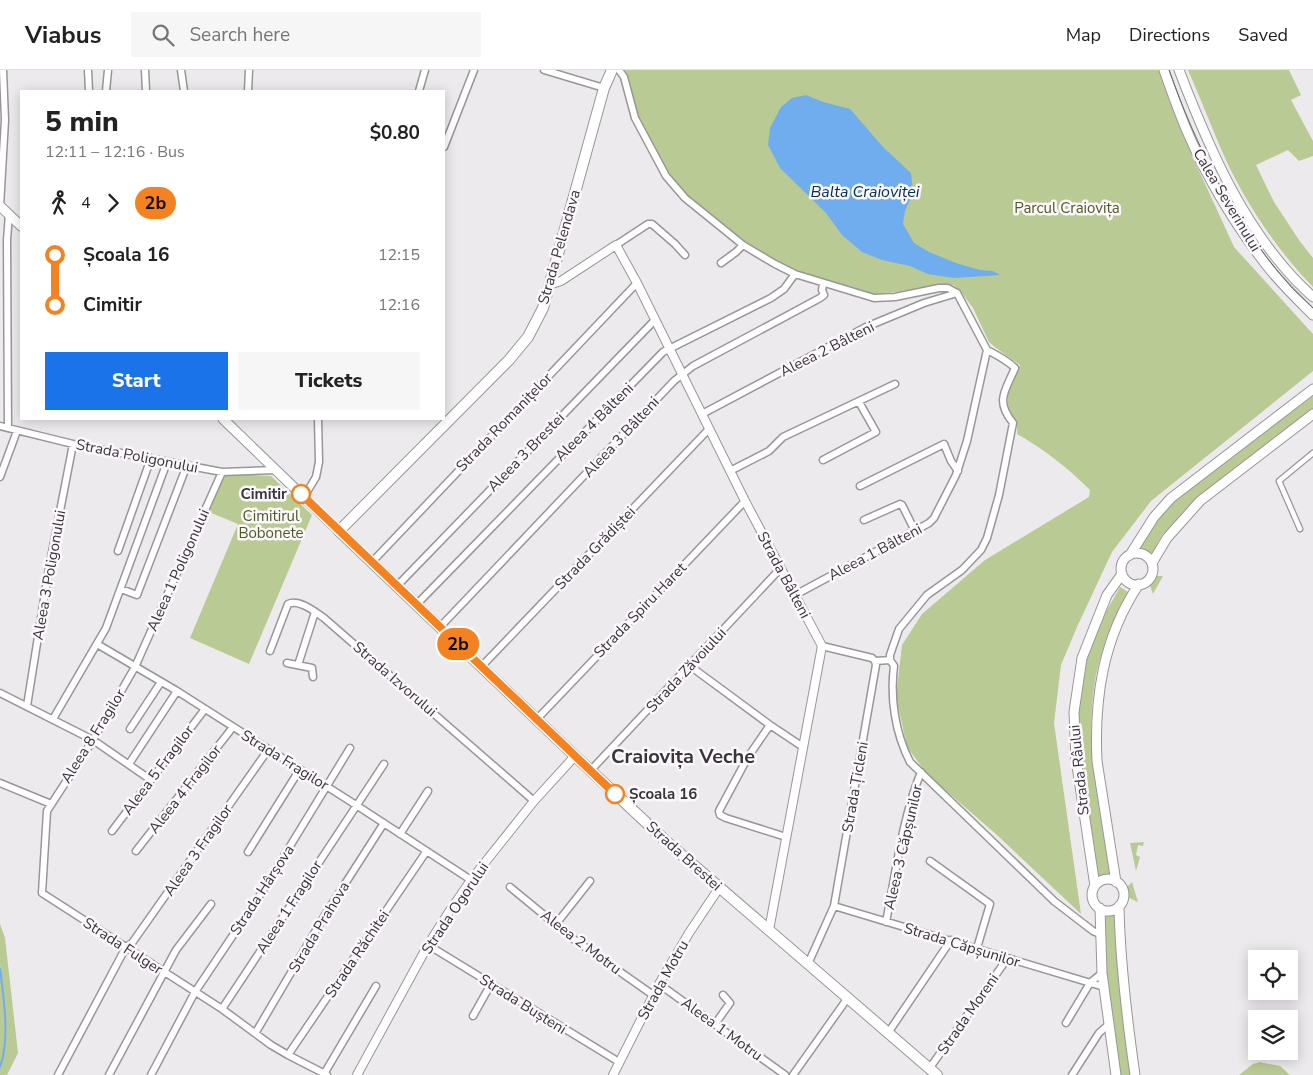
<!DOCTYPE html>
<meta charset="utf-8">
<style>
:root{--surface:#fff;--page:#f6f6f6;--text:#222;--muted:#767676;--line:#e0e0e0;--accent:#1a73e8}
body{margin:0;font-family:"Nunito Sans",sans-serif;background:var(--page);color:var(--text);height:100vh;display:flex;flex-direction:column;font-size:19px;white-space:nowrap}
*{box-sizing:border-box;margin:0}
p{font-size:16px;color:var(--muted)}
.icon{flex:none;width:28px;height:28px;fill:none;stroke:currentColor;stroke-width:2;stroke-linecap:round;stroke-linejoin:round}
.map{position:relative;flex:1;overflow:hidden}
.side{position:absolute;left:20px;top:20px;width:425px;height:330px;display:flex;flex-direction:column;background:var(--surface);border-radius:0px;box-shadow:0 2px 12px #0003}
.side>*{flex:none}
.badge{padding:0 10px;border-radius:16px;font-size:18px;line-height:32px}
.buttons{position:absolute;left:1248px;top:880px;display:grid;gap:10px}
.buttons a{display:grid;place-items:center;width:50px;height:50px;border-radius:0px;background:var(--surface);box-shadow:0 2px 12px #0003;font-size:25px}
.map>.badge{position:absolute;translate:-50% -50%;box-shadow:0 0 0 2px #fff}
.legs{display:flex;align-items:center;gap:8px;height:55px;padding:0 25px;font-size:16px}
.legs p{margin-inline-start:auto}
.overview{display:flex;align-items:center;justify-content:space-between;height:85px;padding:0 25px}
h1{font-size:28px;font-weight:800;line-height:38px}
.button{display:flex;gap:10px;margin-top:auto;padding:10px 25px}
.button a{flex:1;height:58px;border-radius:0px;background:var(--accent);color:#fff;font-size:20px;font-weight:800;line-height:58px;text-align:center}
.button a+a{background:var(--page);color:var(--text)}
ul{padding:0 25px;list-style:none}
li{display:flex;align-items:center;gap:18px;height:50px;font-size:19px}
li i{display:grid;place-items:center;width:8px;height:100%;margin:0 6px;background:currentColor}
li i::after{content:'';width:12px;height:12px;margin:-6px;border:4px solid;border-radius:50%;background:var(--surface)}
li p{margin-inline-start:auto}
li:first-child i{background:linear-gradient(#0000 50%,currentColor 0)}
li:last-child i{background:linear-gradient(currentColor 50%,#0000 0)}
header{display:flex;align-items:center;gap:30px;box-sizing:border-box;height:70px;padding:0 25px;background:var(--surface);border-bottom:1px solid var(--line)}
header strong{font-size:24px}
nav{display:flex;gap:28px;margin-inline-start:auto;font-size:18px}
.search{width:350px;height:45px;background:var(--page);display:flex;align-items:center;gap:12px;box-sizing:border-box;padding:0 18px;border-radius:0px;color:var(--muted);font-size:19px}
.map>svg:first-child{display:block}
</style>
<header>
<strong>Viabus</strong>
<div class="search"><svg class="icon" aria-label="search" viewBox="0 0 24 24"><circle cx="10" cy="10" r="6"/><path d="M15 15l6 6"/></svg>Search here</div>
<nav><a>Map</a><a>Directions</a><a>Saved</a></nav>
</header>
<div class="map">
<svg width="1313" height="1005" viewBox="0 0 1313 1005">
<rect width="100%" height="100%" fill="#edeaee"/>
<!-- green -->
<path fill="#b9ca94" d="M625,0H1160L1190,81L1234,177L1313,264V301L1151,431L1112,482L1077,557L1061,595L1054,653L1081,844L998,766L927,704L907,677L896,627L902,575L922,544L985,490L1089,427L1090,420C1067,397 1045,380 1017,364C1019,348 1010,347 1008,334C1006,322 1016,306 1020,295L996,278L989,272L973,238L961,222L954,215L945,214L895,222L874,224L849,218L796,201L783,195L727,160L686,126L668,105L637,45Z
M1188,0H1289L1301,25L1291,30L1313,71V86L1299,91L1288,80L1256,95L1274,132L1299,170L1313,188V217C1277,180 1247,135 1225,88C1212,59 1201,29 1188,0Z
M1313,326V341L1198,429L1162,465L1152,483L1139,478L1160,445L1187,420Z
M225,404L271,406L312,445L249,594L190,568L238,454L209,442Z
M1153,506H1163L1153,524L1149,513Z
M1120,517L1128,522C1113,552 1098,584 1094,618C1085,680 1101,744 1111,805L1096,807C1085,731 1067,654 1089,579C1096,557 1109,537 1120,517Z
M1144,772L1143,776L1138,775L1136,785L1140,787L1136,801L1130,773Z
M1132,812L1138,832L1127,827L1125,819Z
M1101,845L1114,846L1124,955L1131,1005H1120L1112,955Z
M0,854L5,868L18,983L7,1005H0Z
M1260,992L1280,996L1290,1005H1239L1253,994Z"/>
<!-- water -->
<path fill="#6fadee" d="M806,25L823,32L850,39L884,78L911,103L913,123L905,141L903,154L914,173L929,182L956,193L980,200L993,201L1000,205L954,208L928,204L910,196L882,190L862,182L842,165L826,143L780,98L768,75L770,58L781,37L792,28Z"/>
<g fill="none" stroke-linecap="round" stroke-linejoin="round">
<!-- stream -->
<path stroke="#6fadee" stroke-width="2" d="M0,899C4,929 10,969 0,997"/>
<!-- pedestrian casing -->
<g stroke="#99969a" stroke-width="7">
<path id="pedestrian" d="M1300,459L1279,411L1313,383"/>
</g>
<!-- minor casing -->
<g stroke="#99969a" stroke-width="9">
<path id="minor" d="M88,0L89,21
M145,0L146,21
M181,0L184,21
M544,0L604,18
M619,0L624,7L635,48L666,106L685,128L743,175L775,194L795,204L874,228L895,227L939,218H948L957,223
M106,21L108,0
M248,21L249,0
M419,21L425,0
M444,77L474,0
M0,136L5,50L3,0
M616,175L648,154H652L675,174L685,185
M721,193L736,182L743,175
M987,280C997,285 1007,290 1015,298C1005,321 995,331 1013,353L999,425L987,468L981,480L962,500L927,525L899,559L890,585V590L894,596C890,628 895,663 910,692L1054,831L1093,861L1100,864
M702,344L866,257L924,233L957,223
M0,356L73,374L222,402L276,400
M8,358L7,170L9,144
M823,390L876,362L859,332
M730,401L769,381L783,367L895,314
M222,402L135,597L93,670L47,741L42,823L222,939L271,975L288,985L327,1005
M0,407L17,361
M860,416L944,374L951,391L958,401
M304,427L316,407L319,392L318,349
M864,450L900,434L902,435L915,461
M118,481L151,388
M372,492L637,213
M397,516L655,250
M121,519L137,525L187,395
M795,525L929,453L934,448L956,405L967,371L987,280L957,223
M417,534L663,282L771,228L784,219L795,204
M440,557L674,311L693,296L820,228L824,225L822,220L823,214
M97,574L177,621L356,735L471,810
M822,576L872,588L875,591L890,590
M270,581L288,534C299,529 314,541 324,548L534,731
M287,593L312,598L313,607
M298,595L315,542
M690,596L770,655L803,677
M481,597L709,359
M0,623L93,670L151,710
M27,636L49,498L73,374
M53,649L106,558L167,392
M537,649L745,431
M770,655L748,687L719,741L720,745L726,748L786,767
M130,659L161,612
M129,694L177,621
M591,700L780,499
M0,713L51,734
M112,761L205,639
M400,764L428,721
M136,781L233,657
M248,782L300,699
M930,791L990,834L977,878
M510,817L572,868L653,925
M834,836L1104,917
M886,852C896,802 902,749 921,702
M556,854L590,811
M428,875L619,992
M808,894L834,836L876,595L875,591
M659,914L785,1005
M222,939L384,694
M473,946L491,914
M1066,953L1090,913L1102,903
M715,954L730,933L723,925
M256,962L325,845L384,753
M888,963L951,870
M288,985L426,782
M929,999L1007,889
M324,1004L376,916
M58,1005L126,877L132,873L268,680
M109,1005L176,880L211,834
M151,1005L195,922L262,822L350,678
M793,1005L847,929
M1072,1005L1099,963L1108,955"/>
</g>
<!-- tertiary casing -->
<g stroke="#99969a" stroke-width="10">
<path id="tertiary" d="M549,215L561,211L616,175L637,213L745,431L822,576L769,860
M357,1005L428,875L449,842L471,810L534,731L575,686
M613,1005L659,914L689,863L719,818"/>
</g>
<!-- secondary casing -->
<g stroke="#99969a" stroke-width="11">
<path id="secondary" d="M1164,0C1172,23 1180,46 1190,68C1209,111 1235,154 1264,192C1278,211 1296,228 1313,245
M1179,0C1210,81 1247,168 1313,227
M0,136L21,156
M223,349L339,461
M1121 499a16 16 0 1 1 32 0a16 16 0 1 1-32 0Z
M1130,485L1154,447L1171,428L1313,319
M1152,493L1167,468L1200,431L1313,344
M1092 825a16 16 0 1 1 32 0a16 16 0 1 1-32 0Z
M1116,812L1097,691C1094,628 1103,568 1139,514
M1095,816L1076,689L1074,642L1082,588L1107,525L1122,504
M1119,836C1120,893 1127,949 1135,1005
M1100,838L1102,903L1116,1005"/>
</g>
<!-- primary casing -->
<g stroke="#99969a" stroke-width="12">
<path id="primary" d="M612,0L604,18L543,238L528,267L509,290L339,461L575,686L668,773L937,1005"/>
</g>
<!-- pedestrian -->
<use href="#pedestrian" stroke="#fff" stroke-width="4.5"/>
<!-- minor -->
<use href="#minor" stroke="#fff" stroke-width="6"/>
<!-- tertiary -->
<use href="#tertiary" stroke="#fff" stroke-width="8"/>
<!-- secondary -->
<use href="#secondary" stroke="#fff" stroke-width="9"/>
<!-- primary -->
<use href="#primary" stroke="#fff" stroke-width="10"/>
<!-- tram -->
<path stroke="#686769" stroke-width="1" d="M1169,0C1196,76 1233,150 1286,211C1294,221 1304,229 1313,238"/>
</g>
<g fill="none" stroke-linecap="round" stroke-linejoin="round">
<!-- line-1 casing -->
<g stroke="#fff" stroke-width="11">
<path id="line-1" d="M301,424L615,724"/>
</g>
<!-- line-1 -->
<use href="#line-1" stroke="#f58220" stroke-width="8"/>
</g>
<!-- markers -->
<g fill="#fff" stroke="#f58220" stroke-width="2.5">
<circle cx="301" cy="424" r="9"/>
<circle cx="615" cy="724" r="9"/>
</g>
<g text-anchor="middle" stroke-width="5" stroke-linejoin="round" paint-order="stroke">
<!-- street labels -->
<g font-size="15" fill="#383738" stroke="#fbf7fc">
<text transform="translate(1227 130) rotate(59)" y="5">Calea Severinului</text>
<text transform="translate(559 177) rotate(-74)" y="5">Strada Pelendava</text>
<text transform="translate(827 279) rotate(-27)" y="5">Aleea 2 Bâlteni</text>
<text transform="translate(504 352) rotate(-46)" y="5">Strada Romanițelor</text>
<text transform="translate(594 352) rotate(-45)" y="5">Aleea 4 Bâlteni</text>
<text transform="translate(621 367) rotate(-47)" y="5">Aleea 3 Bâlteni</text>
<text transform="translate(526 382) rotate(-46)" y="5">Aleea 3 Brestei</text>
<text transform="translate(137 386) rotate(11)" y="5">Strada Poligonului</text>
<text transform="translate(595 478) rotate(-46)" y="5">Strada Grădiștei</text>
<text transform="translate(875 482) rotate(-28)" y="5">Aleea 1 Bâlteni</text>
<text transform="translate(178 500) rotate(-66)" y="5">Aleea 1 Poligonului</text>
<text transform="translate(49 505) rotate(-80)" y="5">Aleea 3 Poligonului</text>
<text transform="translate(784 505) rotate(62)" y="5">Strada Bâlteni</text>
<text transform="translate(640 540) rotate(-46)" y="5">Strada Spiru Haret</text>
<text transform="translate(686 600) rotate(-47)" y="5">Strada Zăvoiului</text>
<text transform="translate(395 609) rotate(41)" y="5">Strada Izvorului</text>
<text transform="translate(93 666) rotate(-58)" y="5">Aleea 8 Fragilor</text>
<text transform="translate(285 690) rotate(32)" y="5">Strada Fragilor</text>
<text transform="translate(158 700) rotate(-53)" y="5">Aleea 5 Fragilor</text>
<text transform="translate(1079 700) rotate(-96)" y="5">Strada Râului</text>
<text transform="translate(855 717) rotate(-80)" y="5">Strada Țicleni</text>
<text transform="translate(185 719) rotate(-52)" y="5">Aleea 4 Fragilor</text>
<text transform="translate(903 777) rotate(-77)" y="5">Aleea 3 Căpșunilor</text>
<text transform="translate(198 780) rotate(-55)" y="5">Aleea 3 Fragilor</text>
<text transform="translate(684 786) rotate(42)" y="5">Strada Brestei</text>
<text transform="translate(262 820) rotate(-57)" y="5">Strada Hârșova</text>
<text transform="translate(289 837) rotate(-57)" y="5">Aleea 1 Fragilor</text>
<text transform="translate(455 838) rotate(-56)" y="5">Strada Ogorului</text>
<text transform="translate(319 857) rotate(-59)" y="5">Strada Prahova</text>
<text transform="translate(581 872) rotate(37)" y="5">Aleea 2 Motru</text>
<text transform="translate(962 875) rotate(17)" y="5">Strada Căpșunilor</text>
<text transform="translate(123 876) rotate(33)" y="5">Strada Fulger</text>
<text transform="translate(357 884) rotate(-56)" y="5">Strada Răchitei</text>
<text transform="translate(663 910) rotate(-61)" y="5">Strada Motru</text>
<text transform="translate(523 934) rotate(32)" y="5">Strada Bușteni</text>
<text transform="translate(968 944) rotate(-55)" y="5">Strada Moreni</text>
<text transform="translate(722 959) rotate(36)" y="5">Aleea 1 Motru</text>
</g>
<!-- park labels -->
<g font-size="15" fill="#4d5d21" stroke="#fbf7fc">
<text x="1067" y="143">Parcul Craiovița</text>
<text x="271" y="451">Cimitirul<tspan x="271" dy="17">Bobonete</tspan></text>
</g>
<!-- stop labels -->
<g font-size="15" font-weight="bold" fill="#383738" stroke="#fbf7fc" text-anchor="end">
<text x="287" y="429">Cimitir</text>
<text x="629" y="729" text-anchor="start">Școala 16</text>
</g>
<!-- water labels -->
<g font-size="16" font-style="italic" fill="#002e56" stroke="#fbf7fc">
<text x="865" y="127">Balta Craioviței</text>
</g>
<!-- district labels -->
<g font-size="20" font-weight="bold" fill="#383738" stroke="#fbf7fc">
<text x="683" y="693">Craiovița Veche</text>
</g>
</g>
</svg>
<div class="buttons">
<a><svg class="icon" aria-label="locate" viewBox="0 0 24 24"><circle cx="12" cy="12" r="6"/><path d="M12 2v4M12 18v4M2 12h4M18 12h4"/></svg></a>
<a><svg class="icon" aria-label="layers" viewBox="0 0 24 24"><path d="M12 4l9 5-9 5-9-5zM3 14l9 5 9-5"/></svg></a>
</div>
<b class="badge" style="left:458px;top:574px;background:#f58220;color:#111">2b</b>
<section class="side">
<div class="overview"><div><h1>5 min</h1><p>12:11 – 12:16 · Bus</p></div><b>$0.80</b></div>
<div class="legs"><svg class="icon" aria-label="walk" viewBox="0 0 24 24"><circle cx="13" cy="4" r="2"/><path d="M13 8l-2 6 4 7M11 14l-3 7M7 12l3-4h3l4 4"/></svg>4<svg class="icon" aria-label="forward" viewBox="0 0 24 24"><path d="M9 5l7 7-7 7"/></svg><b class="badge" style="background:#f58220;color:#111">2b</b></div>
<ul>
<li><i style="color:#f58220"></i><b>Școala 16</b><p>12:15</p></li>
<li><i style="color:#f58220"></i><b>Cimitir</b><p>12:16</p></li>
</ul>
<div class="button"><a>Start</a><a>Tickets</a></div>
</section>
</div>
